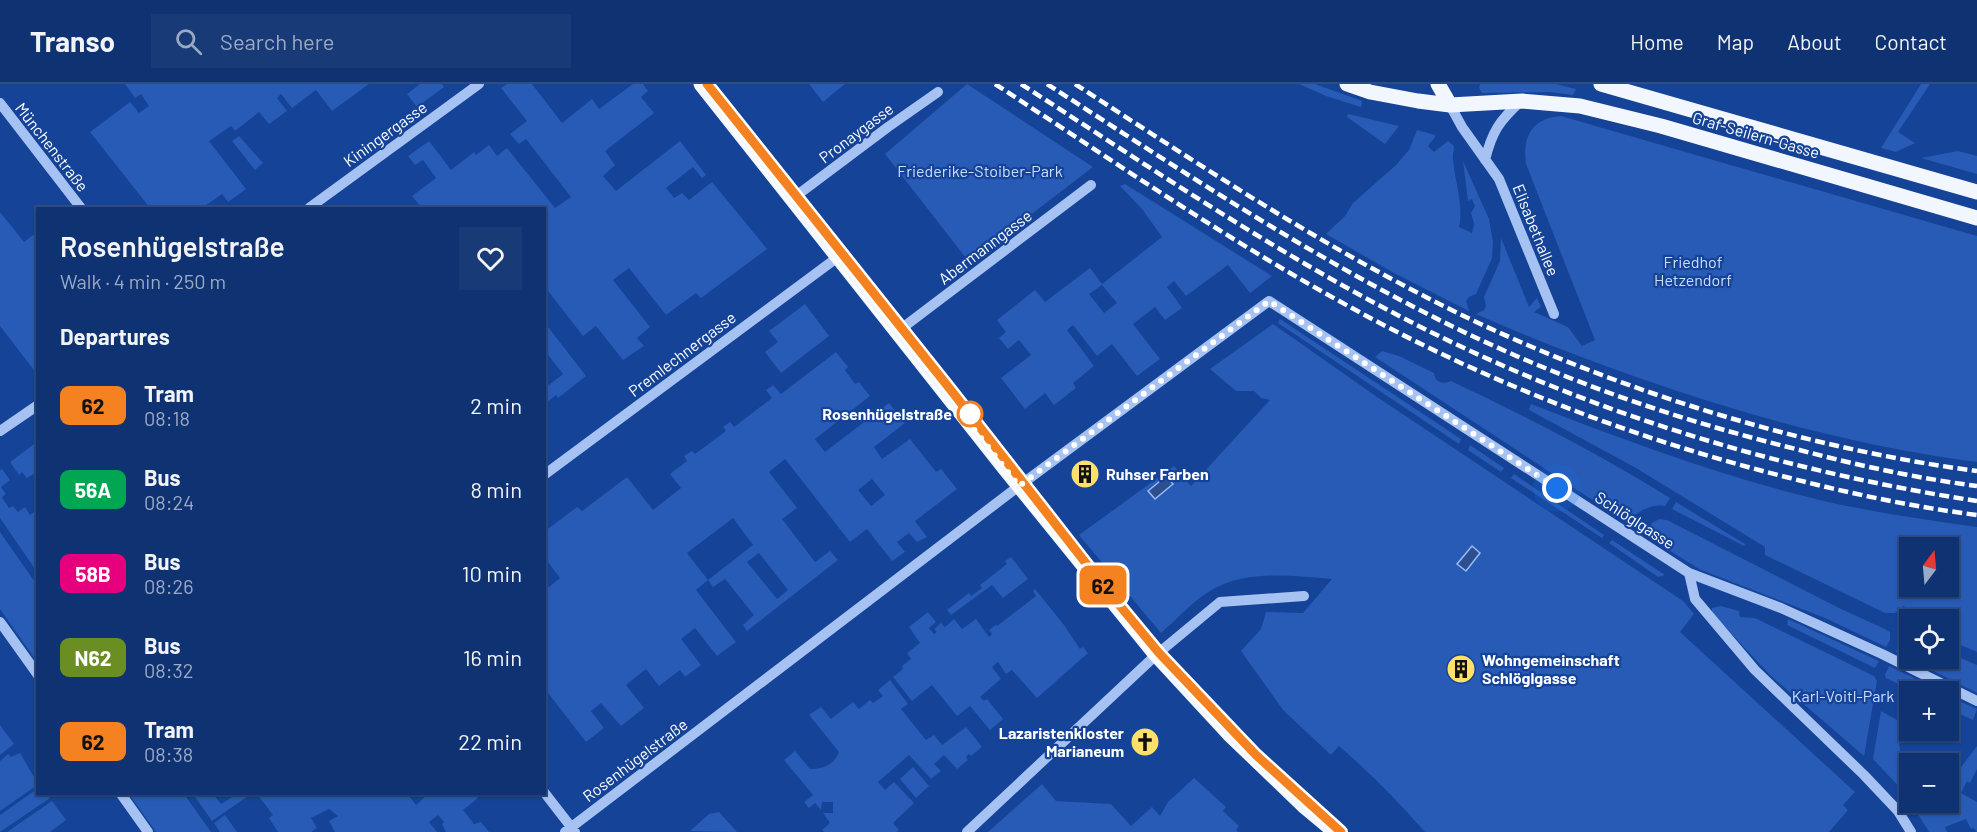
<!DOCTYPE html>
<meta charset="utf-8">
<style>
:root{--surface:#0f3272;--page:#183a77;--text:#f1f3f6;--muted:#9baac4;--line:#2f4d84}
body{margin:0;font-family:Barlow,sans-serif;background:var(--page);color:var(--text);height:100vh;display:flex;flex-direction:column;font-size:22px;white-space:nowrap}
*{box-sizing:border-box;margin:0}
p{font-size:20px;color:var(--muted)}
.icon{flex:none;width:33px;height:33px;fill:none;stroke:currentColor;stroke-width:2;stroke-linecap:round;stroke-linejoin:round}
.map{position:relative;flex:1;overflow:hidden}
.panel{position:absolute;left:36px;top:123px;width:510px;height:588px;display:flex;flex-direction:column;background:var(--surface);border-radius:0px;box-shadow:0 2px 4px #0004,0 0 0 2px var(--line)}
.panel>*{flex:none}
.badge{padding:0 12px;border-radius:9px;font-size:21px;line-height:39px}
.needle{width:39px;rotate:16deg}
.controls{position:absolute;left:1899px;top:453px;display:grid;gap:12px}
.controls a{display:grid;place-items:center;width:60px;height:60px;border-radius:0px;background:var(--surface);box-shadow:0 2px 4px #0004,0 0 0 2px var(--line);font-size:30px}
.you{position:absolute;width:30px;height:30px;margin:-15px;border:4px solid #fff;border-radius:50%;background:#1a73e8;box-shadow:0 0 0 9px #1a73e833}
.map>.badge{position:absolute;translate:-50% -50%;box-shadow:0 0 0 3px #fff}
h2{padding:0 24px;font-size:22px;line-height:54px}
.round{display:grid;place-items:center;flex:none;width:63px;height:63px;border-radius:0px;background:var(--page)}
.headline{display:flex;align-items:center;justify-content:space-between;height:102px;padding:0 24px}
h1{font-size:28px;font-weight:600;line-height:45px}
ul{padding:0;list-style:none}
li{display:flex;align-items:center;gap:18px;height:84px;padding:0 24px}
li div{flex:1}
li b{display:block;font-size:22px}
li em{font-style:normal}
li .badge{min-width:66px;font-weight:700;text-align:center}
header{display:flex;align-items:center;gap:36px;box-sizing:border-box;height:84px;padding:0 30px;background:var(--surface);border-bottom:2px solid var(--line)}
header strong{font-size:28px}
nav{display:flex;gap:33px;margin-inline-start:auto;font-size:21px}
.search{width:420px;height:54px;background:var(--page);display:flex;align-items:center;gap:15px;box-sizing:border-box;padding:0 21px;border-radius:0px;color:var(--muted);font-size:22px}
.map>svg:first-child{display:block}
</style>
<header>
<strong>Transo</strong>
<div class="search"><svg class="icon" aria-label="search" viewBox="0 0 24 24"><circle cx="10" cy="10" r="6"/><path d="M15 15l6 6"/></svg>Search here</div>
<nav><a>Home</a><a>Map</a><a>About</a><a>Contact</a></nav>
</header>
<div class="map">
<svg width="1977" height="748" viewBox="0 0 1977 748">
<rect width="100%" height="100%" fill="#144398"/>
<!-- green -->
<path fill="#275bb6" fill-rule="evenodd" d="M125,0H369L332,27L316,6L292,24L281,10L277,14L287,27L269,40L259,28L235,47L231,42L209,57L246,105L228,118L222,110L202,124H150L90,48L130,18L139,29L149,22L141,10L135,14Z
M420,0H442L444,3L417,23L407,10Z
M507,0H532L562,39L592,15L599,25L633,0H643L648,7L641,13L654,29L605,67L615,81L603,92L616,107L680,57L706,91L702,94L693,83L666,104L674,114L682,109L689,116L712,98L767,165L701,214L696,209L666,231L629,184L613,196L650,243L637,254L644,262L623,276L596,242L583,252L545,203L544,124H422L412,112L436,94L423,76L415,81L408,72L429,57L451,86L474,68L476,71L489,61L497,72L507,64L555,124L571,113L526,55L519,60L510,50L527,37L501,4Z
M809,0H845L823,18Z
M967,0L1093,83L969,178L885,70Z
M1299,0H1315L1362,17L1361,23L1326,12Z
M1480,0H1556L1576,5L1573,11L1550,8L1482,9L1479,4Z
M1921,0H1930L1898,48L1915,59L1896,68L1881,64Z
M1348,30L1399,42L1385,60L1347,33Z
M1561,32L1977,152V378C1862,363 1751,333 1642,295C1586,275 1530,254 1476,230L1484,226L1486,222L1484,213L1500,177L1501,154L1529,223L1537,214L1541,223L1534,228L1568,243L1582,262L1595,256L1526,80C1522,53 1532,34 1561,32Z
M1417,46L1435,51V53L1428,62L1434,68L1448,57L1454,62C1454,68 1452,71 1453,76C1455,97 1464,123 1459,143L1472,149L1474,140L1471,129L1475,122L1472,115L1468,117L1463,77L1489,135L1493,158L1492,174L1476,210L1469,213L1466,217L1469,227L1394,189L1326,150L1345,132L1353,119L1396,81L1409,66Z
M239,52L263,79L255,86L232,57Z
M1958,67L1977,72V90L1921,74Z
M1125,100L1272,192L1250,209L1228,181L1186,212L1174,197L1167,203L1182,224L1165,236L1155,223L1133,240L1160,275L1137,292L1112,260L1097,272L1073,241L1067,246L1094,282L1073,299L1076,304L1054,321L1045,309L1025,325L1001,294L1031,271L1019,256L1008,265L999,254L1006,248L997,236L1035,206L1045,218L1090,184L1102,200L1162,153L1142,125L1120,102ZM1102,201L1117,219L1104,229L1089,210Z
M0,128L24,158L33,151L37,156V290L0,242Z
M805,220L829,252L781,289L765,268L778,258L769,247Z
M1280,235L1461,355L1459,360L1278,239Z
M545,239L586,292L558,314L556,311L545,320V296L549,301L563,290L545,267Z
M1273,240L1380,315L1683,517L1694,530L1680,548L1855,708L1843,721L1848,726L1829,748H1425C1398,717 1370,689 1339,662L1331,671L1283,626L1241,567L1261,545L1266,528L1303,529L1332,495C1290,492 1247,485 1210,507C1194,516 1175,537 1161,549L1079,451L1174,382L1191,402L1270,316L1261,314L1254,307H1236L1210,285Z
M1382,267L1399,272L1434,289C1435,298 1442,301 1451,297C1526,332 1599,370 1670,414L1665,422C1651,419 1636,429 1626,438L1375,273Z
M836,268L848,283L845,286L855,300L859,298L870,312L815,355L825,368L889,319L905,339L874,363L882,375L910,355L936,388L941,385L957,405L915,437L927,453L917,458L909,449L897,458L905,468L892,477L867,445L850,458L785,375L769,388L797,424L782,435L815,478L830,467L838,476L747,547L743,541L754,531L725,495L713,503L708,496L696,506L736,558L717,572L695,544L681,555L701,581L685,593L680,586L659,602L646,585L626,601L644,624L621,642L601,619L591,627L604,644L586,658L545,605V497L549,503L560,494L545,474V447L577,423L582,427L627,393L653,426L681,404L670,390L687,377L684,372L692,367L695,370L726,347L723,343L730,338L734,343L772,314L766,306L773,301L781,310ZM872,395L885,411L871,422L858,406ZM733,434L753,461L708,496L687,469ZM759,469L788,506L777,515L747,478Z
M1531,320C1632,359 1736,398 1842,421C1887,430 1932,437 1977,443V568L1949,556L1948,536L1913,535L1912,525L1903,522L1895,529H1885L1765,471V463L1636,384L1529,326ZM1910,464H1948V502H1910Z
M37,358V388L27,394L22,388L19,391L10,378Z
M1470,361L1504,384L1501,388L1468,366Z
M2,385L10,396L1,403L6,410L2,413L9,424L13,422L18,428L25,423L30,431L37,426V488L0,434V386Z
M1514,390L1604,451L1602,454L1511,394Z
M1676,418L1745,460L1744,462L1672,425Z
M1659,435L1667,436L1841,525L1885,545L1890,548V556L1886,563L1825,534L1699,485L1645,451L1652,439Z
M0,448L37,501V578L0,525Z
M1612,456L1665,491L1658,493L1609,459Z
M1011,473L1028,495L1003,514L992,501L951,531L947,526L969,509L971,512L982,504L980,501L1007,480L1005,477Z
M1035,505L1064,541L1080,565L1083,563L1088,569L1037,614L1012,586L1006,590L998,578L992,583L1001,595L980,613L984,617L987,615L1003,635L990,646L970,622L957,632L932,601L912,617L893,593L903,585L902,582L911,575L907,569L920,559L909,543L928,528L936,538L929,544L934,550L937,548L934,545L941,539L945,543L954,535L962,545L976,535L989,553L992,550L989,546L996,541L997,542L1036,512L1033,507Z
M1721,522L1739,527L1740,533L1755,534L1874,592L1877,597L1864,672L1771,592L1712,529V524Z
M1788,535L1879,577L1875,584L1787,541Z
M1905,554L1909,555L1910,574H1948L1949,569L1977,581V609L1896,568L1900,557Z
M1889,582L1914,594L1909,605L1886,594L1885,591Z
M890,596L908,620L901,625L926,656L934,651L942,661L966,643L982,663L971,672L969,670L966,673L968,676L957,685L944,671L934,680L941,687L931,695L909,671L878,698L885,706L894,698L914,719L893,739L899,746L897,748H824L822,746L830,739L823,729H833V718H822L821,726L815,719L809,724L804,718L813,711L784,676L795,667L810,685C823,685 834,681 839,668L809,631L821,623L831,635L853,618L859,625L870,616L873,619L883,612L878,606Z
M1948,612L1977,625L1973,636L1949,625Z
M1881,627L1897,636L1900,668L1915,676L1917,679L1910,680L1909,698L1905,704L1903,702L1901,705L1873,675Z
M0,641L14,660L0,671Z
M1977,662V685L1970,699L1967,697L1961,709L1977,718V748L1973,744L1971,745L1966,735L1945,743L1947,748H1929L1911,719L1948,718L1949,699Z
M20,669L37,698L36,702L0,727V677L8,670L11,673Z
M913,683L929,702L916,714L900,695Z
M1194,694L1226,723L1223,727L1239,742L1236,746L1238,748H988L1042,700L1056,717L1111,720L1131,742L1152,723L1160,732L1168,718Z
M37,705L38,710H46L50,714L0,748V731Z
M129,710H184L211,748H156Z
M193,710H213L221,720L237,710H251L212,737Z
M257,710H412L409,712L416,721L424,714L422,710H474L478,714L463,726L474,740L481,738L489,748H446L442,740L444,738L438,731L429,738L437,748H335L329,737L338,732L329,725L311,734L317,744L311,748H278L269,734L273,731Z
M52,717L66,736L50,748H7Z
M719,728L737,748L690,747L709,730Z
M225,731L237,748H220L214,739Z"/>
<!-- water -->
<path fill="#2d4f8f" stroke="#98bcf6" stroke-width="1.5" d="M1166,392L1173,400L1155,415L1148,407Z
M1472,462L1480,469L1466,487L1457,480Z"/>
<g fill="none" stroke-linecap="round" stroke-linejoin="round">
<!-- minor -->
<path stroke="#a6c2f3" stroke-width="10" d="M0,19L81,124
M1450,21L1462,43L1499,95L1554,230
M1485,76C1492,48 1499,37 1521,17
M792,115L888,43L938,8
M309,124L479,0
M897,248L1091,101
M0,347L38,321
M544,391L838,173
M1689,489L1695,515L1755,586L1864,691L1898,727L1911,748
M0,538L38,591
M544,708L575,748
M121,710L148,748
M565,748L1015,405L1269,217L1689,489L1781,524L1882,570L1977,617
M967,748L1156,571L1220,518L1304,512"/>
<!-- major -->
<path stroke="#f2f6ff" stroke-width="15" d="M701,0L1006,386L1156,571L1229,650L1305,723L1335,748
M1347,0L1370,8L1418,17L1450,21L1522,17L1580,22L1661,42L1977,134
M1438,0L1450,21
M1601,0L1977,108"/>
<!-- tram -->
<path stroke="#fff" stroke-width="1.5" d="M707,0C800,118 894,234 987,351C1045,425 1100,501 1162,572C1217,635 1278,693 1341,748
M722,33L803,137
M833,174L868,220L1094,503
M1107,520L1169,593
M1208,635L1249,678L1287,712"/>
<!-- rail -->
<path stroke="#fff" stroke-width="4.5" stroke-dasharray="10 4.5" stroke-linecap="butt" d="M995,0C1112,76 1227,156 1350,223C1488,299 1637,356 1790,394C1852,410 1914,423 1977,431
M1021,0C1148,82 1274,168 1409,237C1586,328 1781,387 1977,417
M1047,0C1168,78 1288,158 1416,224C1536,287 1665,333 1796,365C1855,381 1916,394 1977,402
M1075,0C1189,74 1303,150 1424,212C1589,298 1793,363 1977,387"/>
</g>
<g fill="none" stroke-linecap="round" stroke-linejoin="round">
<!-- line casing -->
<g stroke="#fff" stroke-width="14">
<path id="line" d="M707,0L950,305L1106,505L1159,569L1256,671L1341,748"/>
</g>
<!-- line -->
<use href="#line" stroke="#f58220" stroke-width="9"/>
<!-- walk -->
<path stroke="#fff" stroke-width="6" stroke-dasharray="0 10.8" d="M970,330L965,334L1019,402L1269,217L1557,404"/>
</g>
<!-- icons -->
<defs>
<g id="building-disc" transform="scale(1.5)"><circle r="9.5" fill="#ffe068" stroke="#144398"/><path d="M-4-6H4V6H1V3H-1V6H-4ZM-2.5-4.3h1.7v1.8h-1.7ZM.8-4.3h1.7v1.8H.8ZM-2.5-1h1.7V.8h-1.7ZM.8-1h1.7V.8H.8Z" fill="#111"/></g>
<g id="church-disc" transform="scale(1.5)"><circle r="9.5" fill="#ffe068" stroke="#144398"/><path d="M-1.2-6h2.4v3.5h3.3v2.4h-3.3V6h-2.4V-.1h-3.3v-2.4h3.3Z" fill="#111"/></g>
</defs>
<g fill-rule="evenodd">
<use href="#building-disc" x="1085" y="390"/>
<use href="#building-disc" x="1461" y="585"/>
<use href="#church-disc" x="1145" y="658"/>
</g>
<!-- markers -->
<circle fill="#fff" stroke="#f58220" stroke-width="3" cx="970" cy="330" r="12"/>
<g text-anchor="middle" stroke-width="4.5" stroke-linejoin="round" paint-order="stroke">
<!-- street labels -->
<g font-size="16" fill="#fff" stroke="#144398">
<text transform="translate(856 49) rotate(-37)" y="6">Pronaygasse</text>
<text transform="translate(385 50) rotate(-36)" y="6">Kiningergasse</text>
<text transform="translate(1756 51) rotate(16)" y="6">Graf-Seilern-Gasse</text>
<text transform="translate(52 63) rotate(52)" y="6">Münchenstraße</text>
<text transform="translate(1536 146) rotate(68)" y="6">Elisabethallee</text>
<text transform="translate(985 163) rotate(-37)" y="6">Abermanngasse</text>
<text transform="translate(682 270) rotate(-37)" y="6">Premlechnergasse</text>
<text transform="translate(1635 436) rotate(33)" y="6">Schlöglgasse</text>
<text transform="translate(635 676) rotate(-37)" y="6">Rosenhügelstraße</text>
</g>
<!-- park labels -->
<g font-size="16" fill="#cedffd" stroke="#144398">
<text x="980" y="93">Friederike-Stoiber-Park</text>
<text x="1693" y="184">Friedhof<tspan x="1693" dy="18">Hetzendorf</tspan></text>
<text x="1843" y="618">Karl-Voitl-Park</text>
</g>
<!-- stop labels -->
<g font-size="16" font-weight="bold" fill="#fff" stroke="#144398" text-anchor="end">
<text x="952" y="336">Rosenhügelstraße</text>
</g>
<!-- poi labels -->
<g font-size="16" font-weight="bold" fill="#fff" stroke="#144398" text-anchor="start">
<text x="1106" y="396">Ruhser Farben</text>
<text x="1482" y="582">Wohngemeinschaft<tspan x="1482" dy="18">Schlöglgasse</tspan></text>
<text x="1124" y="655" text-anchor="end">Lazaristenkloster<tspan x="1124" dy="18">Marianeum</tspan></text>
</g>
</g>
</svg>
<div class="controls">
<a><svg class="needle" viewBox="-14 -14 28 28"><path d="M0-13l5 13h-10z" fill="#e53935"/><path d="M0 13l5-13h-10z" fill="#9baac4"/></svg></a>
<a><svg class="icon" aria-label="locate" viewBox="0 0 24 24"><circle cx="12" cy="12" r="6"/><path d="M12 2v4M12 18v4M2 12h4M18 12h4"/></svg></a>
<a>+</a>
<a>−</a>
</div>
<div class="you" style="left:1557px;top:404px"></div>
<b class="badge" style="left:1103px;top:501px;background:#f58220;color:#111">62</b>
<section class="panel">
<div class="headline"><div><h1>Rosenhügelstraße</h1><p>Walk · 4 min · 250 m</p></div><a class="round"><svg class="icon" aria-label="heart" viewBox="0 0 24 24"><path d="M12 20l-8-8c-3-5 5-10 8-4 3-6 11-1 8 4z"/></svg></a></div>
<h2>Departures</h2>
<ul>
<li><span class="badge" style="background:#f58220;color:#111">62</span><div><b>Tram</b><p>08:18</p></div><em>2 min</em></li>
<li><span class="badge" style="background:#00a651;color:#fff">56A</span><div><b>Bus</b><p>08:24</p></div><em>8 min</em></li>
<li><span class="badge" style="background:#e6007e;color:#fff">58B</span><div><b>Bus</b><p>08:26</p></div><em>10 min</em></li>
<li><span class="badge" style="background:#6b8e23;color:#fff">N62</span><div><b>Bus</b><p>08:32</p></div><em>16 min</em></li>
<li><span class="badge" style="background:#f58220;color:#111">62</span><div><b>Tram</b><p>08:38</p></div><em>22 min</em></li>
</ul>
</section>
</div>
